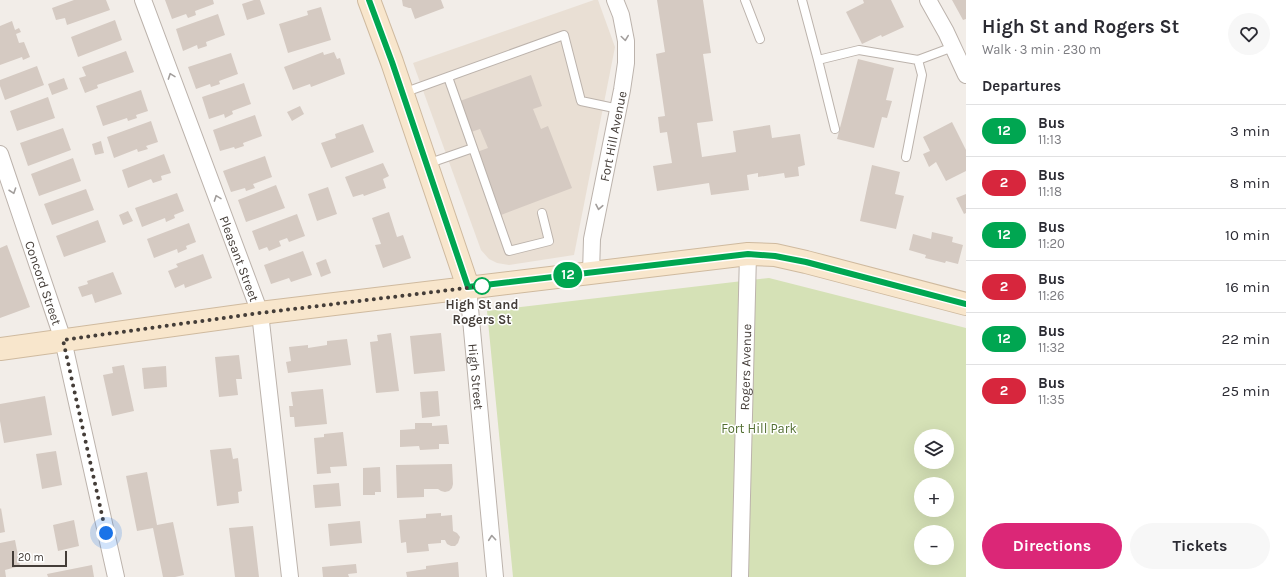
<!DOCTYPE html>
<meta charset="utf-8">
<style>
:root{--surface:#fff;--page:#f7f7f7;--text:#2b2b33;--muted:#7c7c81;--line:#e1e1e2;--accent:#db2777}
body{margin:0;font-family:Karla,sans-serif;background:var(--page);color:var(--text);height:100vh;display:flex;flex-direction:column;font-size:15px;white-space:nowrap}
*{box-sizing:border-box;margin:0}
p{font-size:13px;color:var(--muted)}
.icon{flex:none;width:22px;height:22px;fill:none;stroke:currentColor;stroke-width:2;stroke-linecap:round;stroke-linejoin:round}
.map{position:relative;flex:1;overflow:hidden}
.drawer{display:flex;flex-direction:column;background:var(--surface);width:320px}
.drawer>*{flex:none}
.badge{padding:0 8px;border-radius:13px;font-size:14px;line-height:26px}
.fabs{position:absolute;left:914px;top:429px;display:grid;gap:8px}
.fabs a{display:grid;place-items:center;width:40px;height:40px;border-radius:50%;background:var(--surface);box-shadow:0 4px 16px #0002;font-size:20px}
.scale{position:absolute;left:12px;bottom:10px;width:55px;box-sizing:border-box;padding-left:4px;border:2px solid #443d38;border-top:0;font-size:11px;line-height:14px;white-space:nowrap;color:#443d38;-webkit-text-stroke:3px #fff;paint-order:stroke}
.you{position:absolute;width:20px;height:20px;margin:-10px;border:3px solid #fff;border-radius:50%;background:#1a73e8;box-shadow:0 0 0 6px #1a73e833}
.map>.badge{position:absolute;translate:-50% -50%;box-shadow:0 0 0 2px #fff}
h2{padding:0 16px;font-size:15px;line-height:36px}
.round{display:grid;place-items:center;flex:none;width:42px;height:42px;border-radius:21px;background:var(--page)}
.overview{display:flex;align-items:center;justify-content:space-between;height:68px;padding:0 16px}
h1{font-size:19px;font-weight:700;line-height:30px}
.button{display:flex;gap:8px;margin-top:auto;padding:8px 16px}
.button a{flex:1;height:46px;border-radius:24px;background:var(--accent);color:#fff;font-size:16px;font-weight:700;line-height:46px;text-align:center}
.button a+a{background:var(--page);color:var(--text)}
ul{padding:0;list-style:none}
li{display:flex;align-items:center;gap:12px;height:52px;padding:0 16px;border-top:1px solid var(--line)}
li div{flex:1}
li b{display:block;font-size:15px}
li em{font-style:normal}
li .badge{min-width:44px;font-weight:700;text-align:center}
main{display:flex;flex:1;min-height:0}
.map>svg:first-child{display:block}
</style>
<main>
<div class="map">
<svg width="966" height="577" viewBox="0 0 966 577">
<rect width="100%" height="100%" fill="#f2ede8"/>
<!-- education -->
<path fill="#e9dfd4" d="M594,0H598L615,47L574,255L509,265L497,263L489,259L481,250L413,63Z"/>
<!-- green -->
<path fill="#d5e1b6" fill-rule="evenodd" d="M769,278L966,328V577H513L487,311ZM921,436H947V462H921ZM921,484H947V510H921ZM921,532H947V558H921Z"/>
<!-- building -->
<path fill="#d5cac2" d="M74,0H106L110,10L67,25L65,18L56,20L52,8Z
M165,0H213L214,4L195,11L196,15L188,18L186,14L172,19Z
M254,0H260L265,14L247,20L242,4Z
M402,0H441L444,8L415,19L411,8H409L403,6Z
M657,0H703L711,53L703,54L713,121L697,123L702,157L736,152L733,131L770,125L772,138L800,134L805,165L798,167L799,176L785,178L784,173L758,177V173L747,175L749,190L711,195L709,183L657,191L653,166L672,163L667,132L660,133L658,117L665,116L656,54L665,52Z
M863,0H891L904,27L882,37L881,35L862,44L846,12L864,3Z
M952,0H966V19L963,20Z
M321,7L331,40L288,53L279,24L308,15L307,11Z
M218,14L225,35L206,42L207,46L198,49L197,45L183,51L176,29Z
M115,20L122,40L78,57L71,37Z
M12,21L15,30L19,28L21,32L16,34L19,43L24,42L30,57L23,60L22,57L0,65V26Z
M126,51L134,72L97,85L98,88L85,93L79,78L86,76L82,67Z
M323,52L324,55L334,52L337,59L340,58L345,74L311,87L310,84L293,90L284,67Z
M231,53L238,74L219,81L220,84L211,87L210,84L196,89L188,67Z
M858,59L894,68L886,100L892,101L887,118L882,117L874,148L837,139Z
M37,66L44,85L5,100L0,86V80Z
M531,75L542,106L533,109L541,129L548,126L572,188L501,215L477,152L488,148L480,129L471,132L460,101Z
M64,78L68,89L52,95L48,84Z
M244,83L251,104L232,111L233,114L225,118L224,114L209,119L202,97Z
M141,90L148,111L136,115L137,118L128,121L127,118L103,126L96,106Z
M48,97L55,118L17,131L10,111Z
M300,106L304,114L292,121L287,112Z
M255,115L262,136L243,143L244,146L235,149L234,147L220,151L213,130Z
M151,121L158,142L146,146L148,149L138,152L137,149L114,158L107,137Z
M952,122L966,150V171L946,181L936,162L929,167L923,154L930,151L923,137Z
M363,124L374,152L331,168L321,143L336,138L335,134Z
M63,128L71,150L28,166L20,143Z
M101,141L104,153L95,155L92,144Z
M164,154L171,173L161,176L162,180L153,183L151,179L128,188L122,170Z
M265,156L272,177L253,184L255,188L246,191L245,188L231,192L223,171Z
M73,158L81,181L39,196L31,174Z
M383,163L389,176L383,179L386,188L364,196L363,194L353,197L345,177Z
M872,165L900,172L895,194L904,196L896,229L860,221Z
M276,185L285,208L246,222L238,200Z
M328,187L337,214L317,221L308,194Z
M86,189L94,210L52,225L44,204Z
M177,193L184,211L174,215L175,218L166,222L165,218L142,227L135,208Z
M966,194V213L964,214L956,198Z
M128,211L133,221L123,225L119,215Z
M389,212L397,237L403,235L411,258L383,268L375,245L381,244L372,218Z
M297,214L305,236L289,242L287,238L279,241L281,246L269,251L267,247L259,250L252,231Z
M98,220L106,242L64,257L56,236Z
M189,223L196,242L186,246L187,249L178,253L177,249L154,258L147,239Z
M932,232L953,237L952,242L963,245L958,264L946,261L945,263L925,258L926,255L909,250L913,234L931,239Z
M7,245L30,307L0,318V248Z
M303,251L312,275L291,282L289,278L271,284L264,265Z
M203,254L212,278L185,288L184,284L175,288L168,271L178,267L176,264Z
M326,259L331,273L321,277L316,263Z
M113,272L122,294L95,303L92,294L82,297L78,287L88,284L87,281Z
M391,333L399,391L376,393L370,342L378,341L377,335Z
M441,333L445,371L414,374L410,336Z
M347,339L351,365L288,373L286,362L291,361L289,347L308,345V348L327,345V341Z
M239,355L242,379H236L238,395L219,397L215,357Z
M124,365L134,411L112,416L103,375L113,373L112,367Z
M166,366L167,387L144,389L142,368Z
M323,389L327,424L295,427L294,417H290L289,406H293L291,392Z
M438,391L440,416L422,418L420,392Z
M45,396L52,435L4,443L0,421V404Z
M415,423H432V426L447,425L449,444H439V449L420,450L419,446L400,447V430L415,429Z
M343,432L347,466L330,467L331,473L317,474L314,438L324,437V434Z
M231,448L233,459L238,458L242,491L238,492L239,503L217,506L210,450Z
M56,451L62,485L42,489L36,454Z
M452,464L453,484L452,488L449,491L445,492L441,491L438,489H424V497L397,498L396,465Z
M380,467L381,492H375V495H363V468Z
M147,472L157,525L173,522L184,575L175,577H163L153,528L137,531L126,476Z
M339,483L341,506L315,508L313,485Z
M1,508L5,532L0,533V509Z
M441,513V516L452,515L453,531L457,533L460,537L458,543L455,546H451L447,544L445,540H441V543L428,544L429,551L407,553L406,542L401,543L399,520L426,518V514Z
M74,520L79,546L58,551L53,525Z
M360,521L362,543L330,546L328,524Z
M253,526L259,577H235L229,528Z
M15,540L20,566L5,570L6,577H0V543Z
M458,562L459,577H407L406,572L426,569V566Z
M356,564L357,573L348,574L349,577H323L322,567Z
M92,565L94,577H48L47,574Z"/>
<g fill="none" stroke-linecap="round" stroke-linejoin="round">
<!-- lane casing -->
<g stroke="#bcb3ac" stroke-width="10">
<path id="lane" d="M745,0L760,39
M802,0L818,60L859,50L918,60L953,47
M818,60L835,129
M448,77L473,148
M403,93L564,35L581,101L619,109
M906,157L922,75L918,60
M427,164L473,148L509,251L549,241L542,213"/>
</g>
<!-- street casing -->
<g stroke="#bcb3ac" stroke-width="18">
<g id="street">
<path id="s1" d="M143,0L260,313L290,577"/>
<path d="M928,0L946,32L966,75"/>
<path id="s2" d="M0,154L63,340L116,577"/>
<path id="s3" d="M591,273L592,239L622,90L626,63V41L621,15L615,0"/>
<path id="s4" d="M468,287L495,577"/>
<path id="s5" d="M740,577L748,254"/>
</g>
</g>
<!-- secondary casing -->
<g stroke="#cfba9f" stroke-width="24">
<path id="secondary" d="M369,0L392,62L468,287
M0,349L260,313L748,254L775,255L806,262L966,304"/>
</g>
<!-- lane -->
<use href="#lane" stroke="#fff" stroke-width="8"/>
<!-- street -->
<use href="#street" stroke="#fff" stroke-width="16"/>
<!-- secondary -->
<use href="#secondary" stroke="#f8e6cc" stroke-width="22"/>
</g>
<!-- one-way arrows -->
<defs><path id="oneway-chevron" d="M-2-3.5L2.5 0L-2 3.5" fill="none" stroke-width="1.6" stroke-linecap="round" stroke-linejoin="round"/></defs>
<g stroke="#a29e9c">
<use href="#oneway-chevron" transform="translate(625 38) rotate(82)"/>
<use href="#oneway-chevron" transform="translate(171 76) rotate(-110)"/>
<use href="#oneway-chevron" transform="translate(13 191) rotate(71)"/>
<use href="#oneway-chevron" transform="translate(217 198) rotate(-110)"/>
<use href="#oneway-chevron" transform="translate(599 207) rotate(101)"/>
<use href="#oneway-chevron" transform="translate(492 538) rotate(-95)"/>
</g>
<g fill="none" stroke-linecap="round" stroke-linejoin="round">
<!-- line casing -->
<g stroke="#fff" stroke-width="9">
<path id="line" d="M369,0L392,62L468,287L748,254L775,256L806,262L966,304"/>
</g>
<!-- line -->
<use href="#line" stroke="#00a651" stroke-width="6"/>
<!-- walk -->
<path stroke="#443d38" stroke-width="4" stroke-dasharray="0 7.2" d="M106,533L63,340L260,313L483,286H482"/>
</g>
<!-- markers -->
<circle fill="#fff" stroke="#00a651" stroke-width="2" cx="482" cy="286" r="8"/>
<g text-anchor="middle" stroke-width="3" stroke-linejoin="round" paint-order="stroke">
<!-- street labels -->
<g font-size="13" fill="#443d38" stroke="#fff">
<text dy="5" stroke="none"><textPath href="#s3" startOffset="139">Fort Hill Avenue</textPath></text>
<text dy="5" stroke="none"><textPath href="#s1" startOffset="276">Pleasant Street</textPath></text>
<text dy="5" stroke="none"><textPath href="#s2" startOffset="136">Concord Street</textPath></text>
<text dy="5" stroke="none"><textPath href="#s5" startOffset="210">Rogers Avenue</textPath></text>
<text dy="5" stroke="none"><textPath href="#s4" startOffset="90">High Street</textPath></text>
</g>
<!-- stop labels -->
<g font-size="13" font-weight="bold" fill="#443d38" stroke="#fff">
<text x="482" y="309">High St and<tspan x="482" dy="15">Rogers St</tspan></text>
</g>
<!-- park labels -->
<g font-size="13" fill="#536f32" stroke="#fff">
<text x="759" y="433">Fort Hill Park</text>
</g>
</g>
</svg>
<div class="fabs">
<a><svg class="icon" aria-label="layers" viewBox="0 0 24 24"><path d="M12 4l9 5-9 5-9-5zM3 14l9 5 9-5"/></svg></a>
<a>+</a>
<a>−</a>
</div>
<div class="scale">20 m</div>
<div class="you" style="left:106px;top:533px"></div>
<b class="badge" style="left:568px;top:275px;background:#00a651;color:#fff">12</b>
</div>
<section class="drawer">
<div class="overview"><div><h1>High St and Rogers St</h1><p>Walk · 3 min · 230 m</p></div><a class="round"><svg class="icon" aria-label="heart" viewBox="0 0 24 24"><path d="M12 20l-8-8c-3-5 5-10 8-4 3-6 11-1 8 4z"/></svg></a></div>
<h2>Departures</h2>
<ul>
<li><span class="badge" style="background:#00a651;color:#fff">12</span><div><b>Bus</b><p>11:13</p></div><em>3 min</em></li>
<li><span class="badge" style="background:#d7263d;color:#fff">2</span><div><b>Bus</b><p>11:18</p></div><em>8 min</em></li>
<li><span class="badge" style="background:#00a651;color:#fff">12</span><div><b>Bus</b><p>11:20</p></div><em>10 min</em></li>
<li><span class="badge" style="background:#d7263d;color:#fff">2</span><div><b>Bus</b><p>11:26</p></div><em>16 min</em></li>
<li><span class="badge" style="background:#00a651;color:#fff">12</span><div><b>Bus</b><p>11:32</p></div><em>22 min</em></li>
<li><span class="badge" style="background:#d7263d;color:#fff">2</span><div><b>Bus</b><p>11:35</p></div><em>25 min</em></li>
</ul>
<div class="button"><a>Directions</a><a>Tickets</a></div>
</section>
</main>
